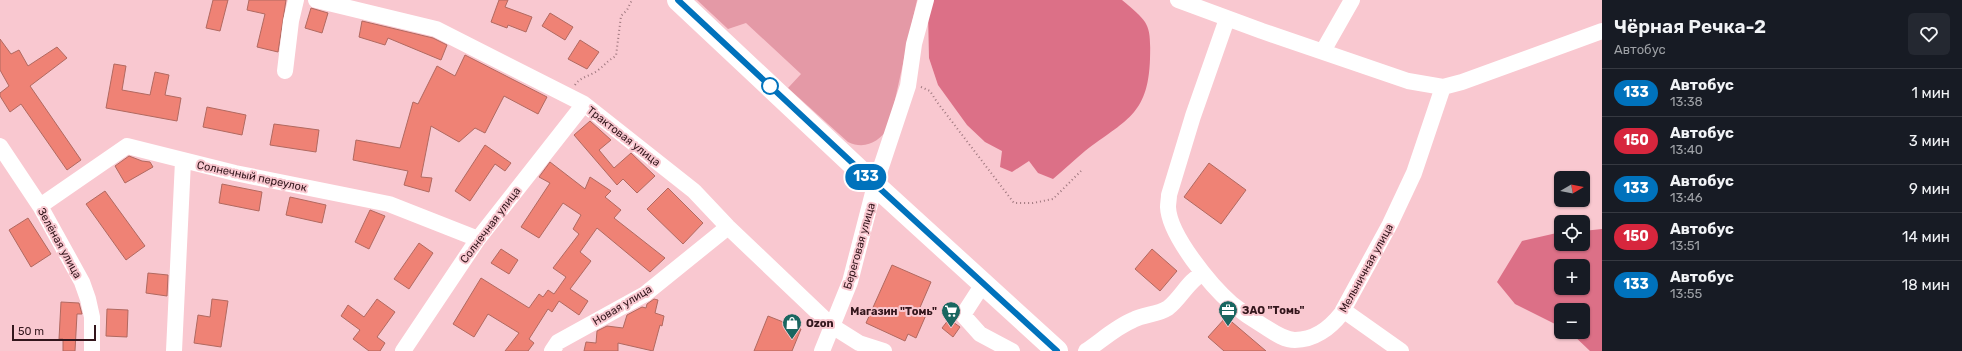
<!DOCTYPE html>
<html lang="ru">
<meta charset="utf-8">
<style>
:root{--surface:#171b24;--page:#242831;--text:#f1f3f6;--muted:#9ea1a6;--line:#363941}
body{margin:0;font-family:Rubik,sans-serif;background:var(--page);color:var(--text);height:100vh;display:flex;flex-direction:column;font-size:15px;white-space:nowrap}
*{box-sizing:border-box;margin:0}
p{font-size:13px;color:var(--muted)}
.icon{flex:none;width:22px;height:22px;fill:none;stroke:currentColor;stroke-width:2;stroke-linecap:round;stroke-linejoin:round}
.map{position:relative;flex:1;overflow:hidden}
.panel{display:flex;flex-direction:column;background:var(--surface);width:360px}
.panel>*{flex:none}
.badge{padding:0 8px;border-radius:13px;font-size:14px;line-height:26px}
.needle{width:26px;rotate:80deg}
.buttons{position:absolute;left:1554px;top:171px;display:grid;gap:8px}
.buttons a{display:grid;place-items:center;width:36px;height:36px;border-radius:6px;background:var(--surface);box-shadow:0 1px 3px #0004;font-size:20px}
.scale{position:absolute;left:12px;bottom:10px;width:84px;box-sizing:border-box;padding-left:4px;border:2px solid #33161c;border-top:0;font-size:11px;line-height:14px;white-space:nowrap;color:#33161c;-webkit-text-stroke:3px #f9c8d0;paint-order:stroke}
.map>.badge{position:absolute;translate:-50% -50%;box-shadow:0 0 0 2px #fff}
.round{display:grid;place-items:center;flex:none;width:42px;height:42px;border-radius:6px;background:var(--page)}
.summary{display:flex;align-items:center;justify-content:space-between;height:68px;padding:0 12px}
h1{font-size:19px;font-weight:600;line-height:30px}
ul{padding:0;list-style:none}
li{display:flex;align-items:center;gap:12px;height:48px;padding:0 12px;border-top:1px solid var(--line)}
li div{flex:1}
li b{display:block;font-size:15px}
li em{font-style:normal}
li .badge{min-width:44px;font-weight:700;text-align:center}
main{display:flex;flex:1;min-height:0}
.map>svg:first-child{display:block}
</style>
<main>
<div class="map">
<svg width="1602" height="351" viewBox="0 0 1602 351">
<rect width="100%" height="100%" fill="#f9c8d0"/>
<!-- green -->
<path fill="#e499a6" d="M697,0H917L889,127C879,142 865,150 848,142L788,88L801,74L746,23L728,29Z"/>
<!-- forest -->
<path fill="#dc7087" fill-rule="evenodd" d="M932,0H1122C1149,23 1151,23 1150,59C1148,116 1125,120 1085,151C1074,160 1064,170 1053,179L1038,173L1029,161L1012,172L1000,167L1002,151L985,142L967,125L938,85L929,58L928,13Z
M1602,229V351H1590L1570,332H1583V310H1561V327L1515,304L1497,282L1522,241L1561,232V244H1583V231ZM1561,266H1583V288H1561Z"/>
<!-- building -->
<path fill="#ef8275" stroke="#b16960" d="M213,0H228L220,31L206,28Z
M249,0H286L278,52L257,47L265,14L247,10Z
M499,0H508L505,7L532,17L526,32L508,25L507,28L491,22Z
M311,8L328,13L322,33L305,28Z
M550,13L573,27L565,40L542,26Z
M362,21L433,38L447,45L441,60L388,38L385,45L359,37Z
M0,39L11,54L19,50L28,66L57,47L67,58L30,86L81,160L67,170L21,104L10,112L0,96V93L9,86L0,70Z
M580,40L599,52L587,69L568,59Z
M465,55L547,97L538,114L504,96L485,133L475,128L459,142L431,126L421,177L432,178L429,192L404,185L408,171L353,160L356,140L400,148L413,102L418,104L437,66L455,76Z
M114,64L126,66L122,90L150,95L155,72L169,75L165,95L181,98L177,121L106,108Z
M207,107L246,115L242,135L203,127Z
M590,121L611,140L599,150L614,168L631,153L655,176L637,193L623,179L617,185L574,135Z
M274,124L319,130L316,152L270,145Z
M485,145L511,163L505,171L495,164L470,201L455,191Z
M129,156L142,161L150,162L153,167L125,183L115,166Z
M550,162L585,189L590,177L611,191L605,197L621,210L614,218L665,258L650,272L597,228L580,252L591,261L570,289L588,301L579,315L559,301L552,312L548,309L529,339L534,343L528,351H505L519,333L488,314L474,337L453,324L481,278L529,308L539,294L543,297L548,290L554,294L566,277L553,268L579,234L573,229L581,215L563,203L539,238L521,227L550,183L539,177Z
M1209,163L1246,190L1221,224L1184,197Z
M222,184L262,192L259,211L219,203Z
M668,188L703,223L683,244L647,209Z
M105,191L145,246L126,260L86,204Z
M290,197L326,205L322,223L286,215Z
M370,210L385,216L369,249L355,242Z
M28,218L51,254L31,267L9,230Z
M419,243L433,253L409,289L394,279Z
M501,249L518,260L509,274L491,263Z
M1152,249L1177,271L1160,291L1135,269Z
M892,265L931,282L918,312L926,315L916,338L908,334L905,341L866,323Z
M148,273L168,275L167,296L146,293Z
M212,299L228,301L221,347L194,343L198,315L210,317Z
M377,299L395,312L377,337L385,343L380,351H369L353,339L360,330L341,316L348,305L364,317Z
M654,299L658,300L655,313L664,316L662,326L660,325L653,351L618,343V351H584L586,342L596,343L597,331L607,326L623,328L627,315L642,307L646,308L647,304Z
M61,302L79,303L82,314H77L75,351H63V339H59Z
M107,309L128,310L127,337L106,336Z
M768,316L801,329L792,351H754Z
M1226,317L1266,351H1224L1208,337Z
M949,319L960,327L953,337L942,328Z"/>
<g fill="none" stroke-linecap="round" stroke-linejoin="round">
<!-- path -->
<path stroke="#9e777e" stroke-width="2" stroke-dasharray="1 3" stroke-linecap="butt" d="M575,85C580,77 590,76 597,71C604,66 608,60 616,56L621,16L627,10L632,0
M921,87L930,91L937,102L1014,203H1033L1053,199L1081,171"/>
<!-- minor -->
<path stroke="#fff" stroke-width="16" d="M316,0L436,29L584,104L694,191L728,227L832,326L859,343L884,351
M1178,0L1262,31L1408,81L1443,87L1462,82L1602,31
M1227,19L1193,116L1169,195C1169,199 1168,203 1168,207C1169,235 1211,286 1232,304C1242,312 1252,319 1262,325C1272,331 1283,340 1295,340C1314,340 1330,328 1341,314L1390,224L1414,173L1443,87
M1323,51L1352,0
M285,71L291,21L296,0
M0,146L40,206L82,282L88,299L92,317V351
M40,206L127,146L235,173L389,204L478,239
M983,284L963,315L980,334L1012,351
M1343,310L1401,351
M174,351L183,161
M403,351L478,239L584,104
M552,351L558,342L645,294L728,227
M822,351L850,282L875,185L908,86L914,44L926,0
M1086,351C1101,341 1116,327 1133,320C1144,314 1157,315 1168,308C1181,298 1188,281 1203,273"/>
<!-- highway -->
<path stroke="#fff" stroke-width="22" d="M678,0L875,185L1057,351"/>
</g>
<g fill="none" stroke-linecap="round" stroke-linejoin="round">
<!-- line casing -->
<g stroke="#fff" stroke-width="9">
<path id="line" d="M678,0L876,185L1057,351"/>
</g>
<!-- line -->
<use href="#line" stroke="#0072bc" stroke-width="6"/>
</g>
<!-- icons -->
<defs>
<g id="office-pin" transform="scale(1)"><path d="M0 17L-7.5 6A9.5 9.5 0 1 1 7.5 6Z" fill="#1a6660" stroke="#f9c8d0"/><path d="M-6-3h4V-5.5h4V-3h4V5H-6ZM-1-4.5V-3h2v-1.5ZM-6 0V1H6V0Z" fill="#fff"/></g>
<g id="supermarket-pin" transform="scale(1)"><path d="M0 17L-7.5 6A9.5 9.5 0 1 1 7.5 6Z" fill="#1a6660" stroke="#f9c8d0"/><path d="M-6-5.5h2.5l.6 2H6L4.5 2H-2.5L-4.4-4H-6ZM-1.5 3.2a1.3 1.3 0 1 0 .1 0ZM3 3.2a1.3 1.3 0 1 0 .1 0Z" fill="#fff"/></g>
<g id="shop-pin" transform="scale(1)"><path d="M0 17L-7.5 6A9.5 9.5 0 1 1 7.5 6Z" fill="#1a6660" stroke="#f9c8d0"/><path d="M-5-2.5h2.3a2.7 3.5 0 0 1 5.4 0H5L5.5 6h-11ZM-1.5-2.5h3a1.5 2.3 0 0 0-3 0Z" fill="#fff"/></g>
</defs>
<g fill-rule="evenodd">
<use href="#office-pin" x="1228" y="310"/>
<use href="#supermarket-pin" x="951" y="311"/>
<use href="#shop-pin" x="792" y="323"/>
</g>
<!-- markers -->
<circle fill="#fff" stroke="#0072bc" stroke-width="2" cx="770" cy="86" r="8"/>
<g text-anchor="middle" stroke-width="4" stroke-linejoin="round" paint-order="stroke">
<!-- street labels -->
<g font-size="11" fill="#33161c" stroke="#f9c8d0">
<text transform="translate(624 136) rotate(38)" y="4">Трактовая улица</text>
<text transform="translate(252 176) rotate(12)" y="4">Солнечный переулок</text>
<text transform="translate(490 225) rotate(-53)" y="4">Солнечная улица</text>
<text transform="translate(60 243) rotate(61)" y="4">Зелёная улица</text>
<text transform="translate(859 246) rotate(-74)" y="4">Береговая улица</text>
<text transform="translate(1366 268) rotate(-61)" y="4">Мельничная улица</text>
<text transform="translate(622 305) rotate(-31)" y="4">Новая улица</text>
</g>
<!-- poi labels -->
<g font-size="11" font-weight="bold" fill="#33161c" stroke="#f9c8d0" text-anchor="start">
<text x="1242" y="314">ЗАО "Томь"</text>
<text x="937" y="315" text-anchor="end">Магазин "Томь"</text>
<text x="806" y="327">Ozon</text>
</g>
</g>
</svg>
<div class="buttons">
<a><svg class="needle" viewBox="-14 -14 28 28"><path d="M0-13l5 13h-10z" fill="#e53935"/><path d="M0 13l5-13h-10z" fill="#9ea1a6"/></svg></a>
<a><svg class="icon" aria-label="locate" viewBox="0 0 24 24"><circle cx="12" cy="12" r="6"/><path d="M12 2v4M12 18v4M2 12h4M18 12h4"/></svg></a>
<a>+</a>
<a>−</a>
</div>
<div class="scale">50 m</div>
<b class="badge" style="left:866px;top:177px;background:#0072bc;color:#fff">133</b>
</div>
<section class="panel">
<div class="summary"><div><h1>Чёрная Речка-2</h1><p>Автобус</p></div><a class="round"><svg class="icon" aria-label="heart" viewBox="0 0 24 24"><path d="M12 20l-8-8c-3-5 5-10 8-4 3-6 11-1 8 4z"/></svg></a></div>
<ul>
<li><span class="badge" style="background:#0072bc;color:#fff">133</span><div><b>Автобус</b><p>13:38</p></div><em>1 мин</em></li>
<li><span class="badge" style="background:#d7263d;color:#fff">150</span><div><b>Автобус</b><p>13:40</p></div><em>3 мин</em></li>
<li><span class="badge" style="background:#0072bc;color:#fff">133</span><div><b>Автобус</b><p>13:46</p></div><em>9 мин</em></li>
<li><span class="badge" style="background:#d7263d;color:#fff">150</span><div><b>Автобус</b><p>13:51</p></div><em>14 мин</em></li>
<li><span class="badge" style="background:#0072bc;color:#fff">133</span><div><b>Автобус</b><p>13:55</p></div><em>18 мин</em></li>
</ul>
</section>
</main>
